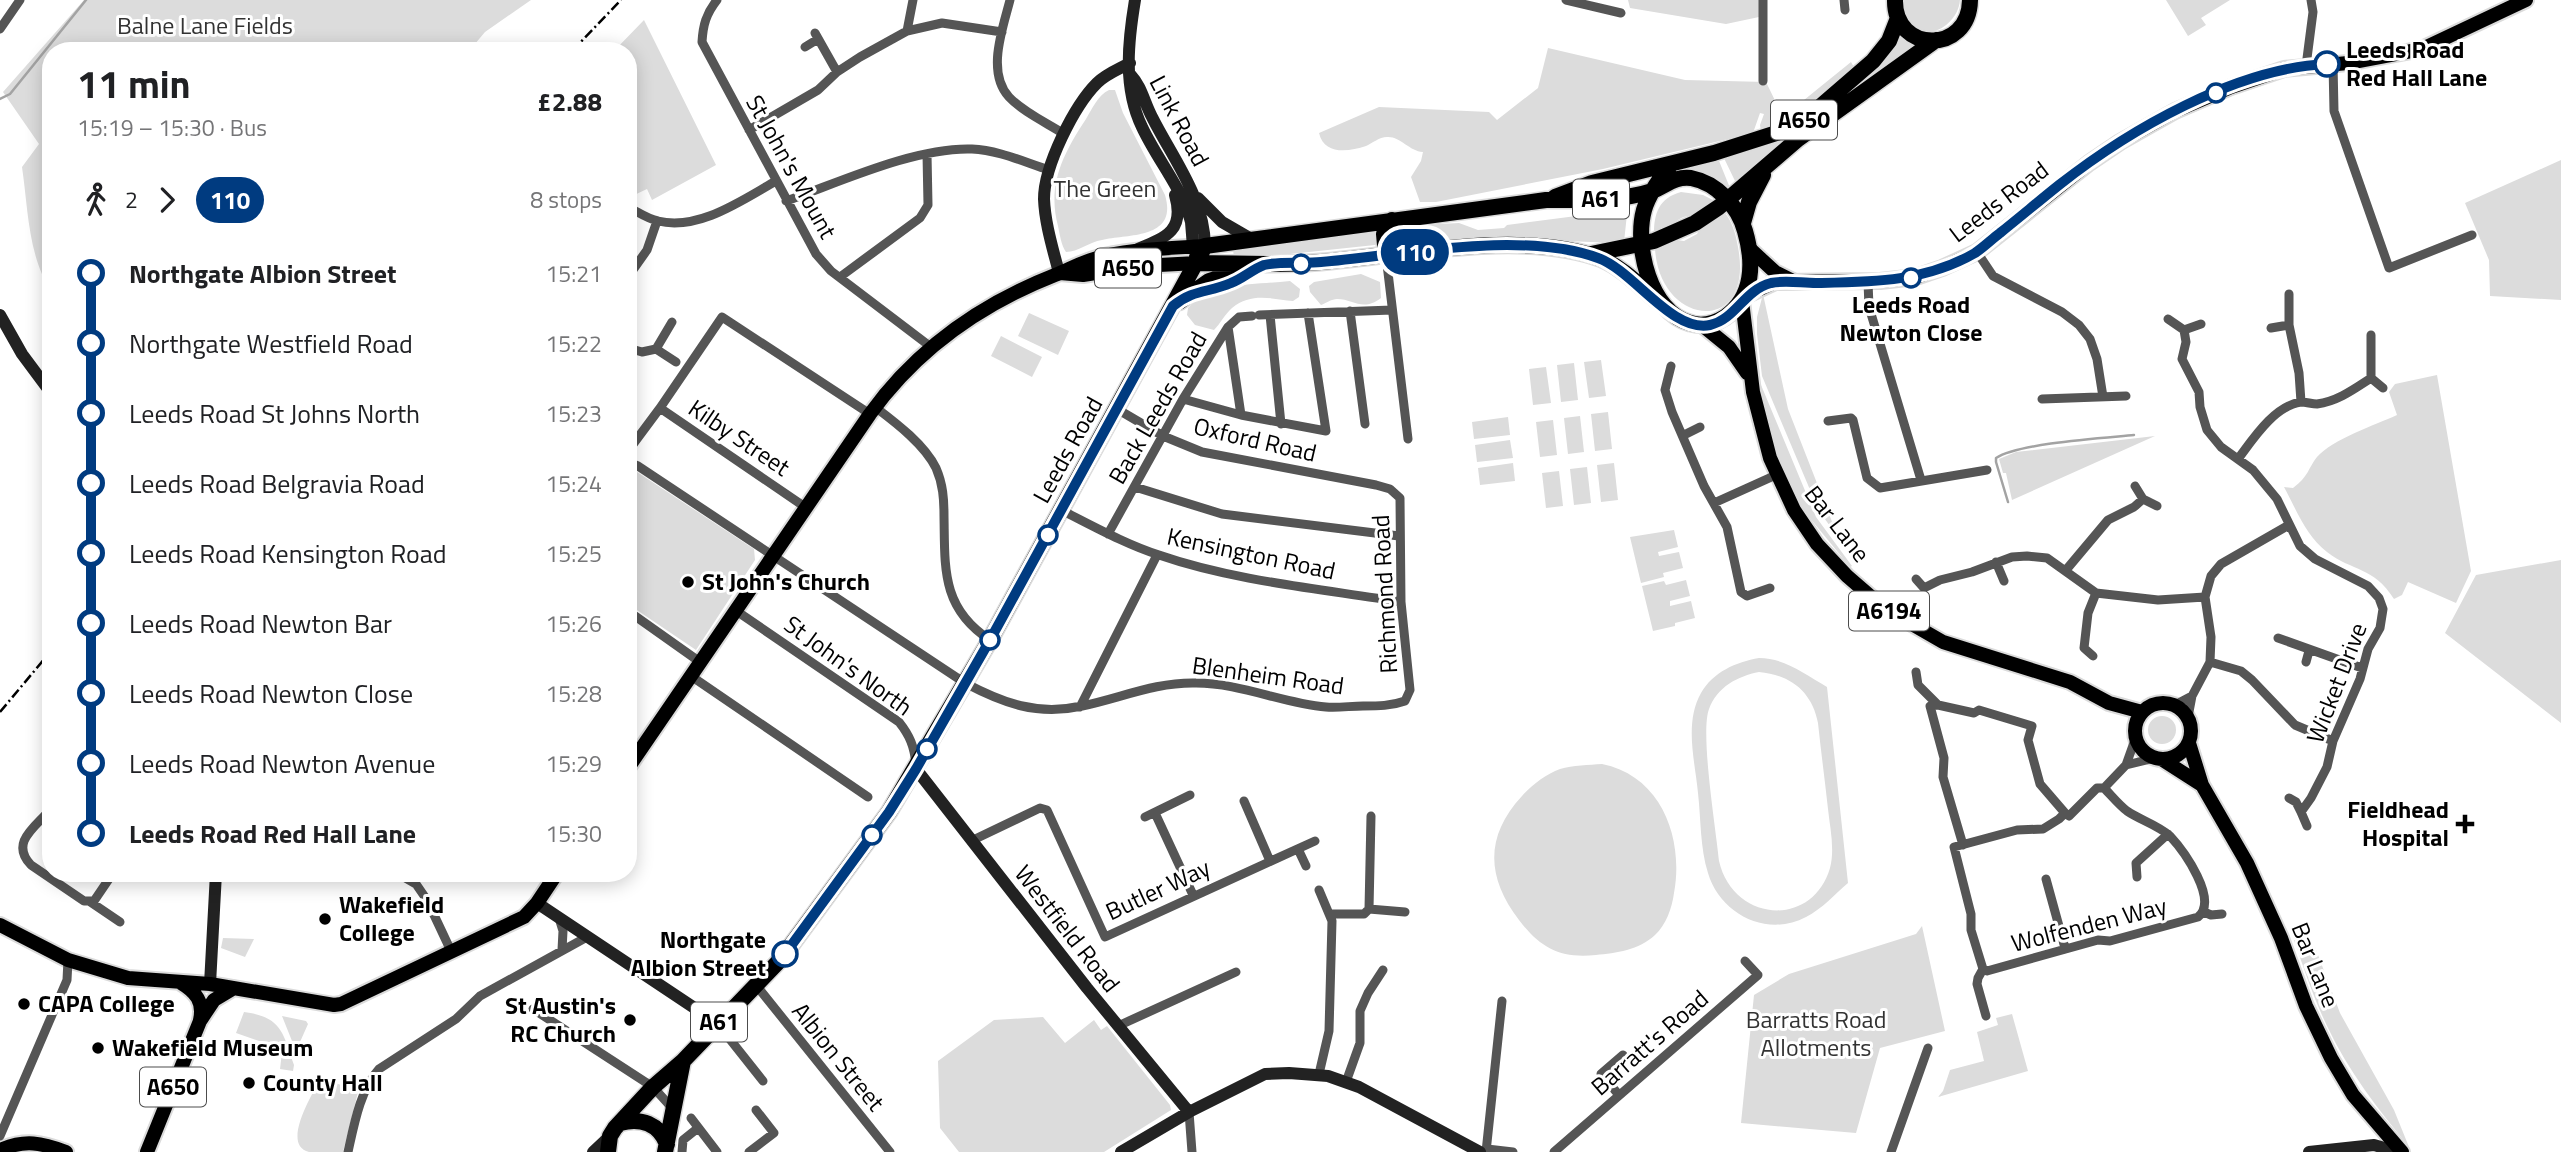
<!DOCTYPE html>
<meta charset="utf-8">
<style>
:root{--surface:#fff;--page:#f2f2f2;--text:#202124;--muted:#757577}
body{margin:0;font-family:"Titillium Web",sans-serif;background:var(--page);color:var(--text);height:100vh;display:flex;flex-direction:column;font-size:26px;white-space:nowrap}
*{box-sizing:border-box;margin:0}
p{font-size:23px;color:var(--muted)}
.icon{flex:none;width:38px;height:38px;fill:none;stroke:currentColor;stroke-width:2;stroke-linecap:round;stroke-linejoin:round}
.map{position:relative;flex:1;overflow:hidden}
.side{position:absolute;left:42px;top:42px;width:595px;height:840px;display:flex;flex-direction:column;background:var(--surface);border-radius:28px;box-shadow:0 4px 18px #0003}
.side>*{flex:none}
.badge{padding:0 14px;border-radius:23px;font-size:24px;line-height:46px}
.map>.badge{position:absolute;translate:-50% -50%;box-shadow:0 0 0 4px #fff}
.legs{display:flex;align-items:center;gap:10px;height:77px;padding:0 35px;font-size:23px}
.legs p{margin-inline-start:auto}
.head{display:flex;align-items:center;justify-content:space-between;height:119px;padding:0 35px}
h1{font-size:38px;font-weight:700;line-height:52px}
ul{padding:0 35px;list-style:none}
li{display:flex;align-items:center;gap:24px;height:70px;font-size:26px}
li i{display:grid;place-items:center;width:10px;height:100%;margin:0 9px;background:currentColor}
li i::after{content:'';width:18px;height:18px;margin:-9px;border:5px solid;border-radius:50%;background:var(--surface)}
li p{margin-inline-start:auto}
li:first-child i{background:linear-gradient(#0000 50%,currentColor 0)}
li:last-child i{background:linear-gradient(currentColor 50%,#0000 0)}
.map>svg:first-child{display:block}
</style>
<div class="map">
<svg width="2561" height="1152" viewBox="0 0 2561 1152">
<rect width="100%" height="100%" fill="#fff"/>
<!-- green -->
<path fill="#dcdcdc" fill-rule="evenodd" d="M84,0H531L485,32L469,51H51V291C28,256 28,207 22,167L39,144L3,92Z
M1628,0H1759V17L1726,24L1630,8Z
M1900,0H1960C1958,26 1924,45 1908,21C1904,16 1902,6 1900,0Z
M2166,0H2230L2201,18L2206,25L2188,36Z
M644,20L716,165L652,200L647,189L628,198V51H614Z
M1901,29L1915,44L1736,183L1722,154L1770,140Z
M1548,48L1685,80L1766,82L1783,117L1851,62L1855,69L1793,116L1761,131L1760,125L1764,114L1760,113L1753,133L1603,169L1436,202H1420L1411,177L1421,161L1423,152C1409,151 1400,136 1387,137C1379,137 1373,143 1366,146C1348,152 1324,155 1319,133L1379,107L1489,112L1497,120L1538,88Z
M1109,90H1115L1123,113L1165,195C1178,239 1130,234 1102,240C1089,242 1078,252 1066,252C1061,245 1060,235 1058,226C1047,185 1063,154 1086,119C1092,109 1098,95 1109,90Z
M1717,156L1730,188L1723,190L1707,174L1682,170L1687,165Z
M2561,160V300L2490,296L2489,260L2465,203Z
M1681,192L1703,195L1715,201L1694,216C1683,215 1676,220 1670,229L1654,234C1654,213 1659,198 1681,192Z
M1628,205L1624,242L1615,243L1518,239L1400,246L1391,237L1399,226L1459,223L1478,230L1504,228L1507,225L1584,215Z
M1724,212C1732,220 1736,235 1738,247C1755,336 1660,328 1655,249L1677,240L1684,241L1697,234L1701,227Z
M1380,227L1377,244L1375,245L1290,254L1234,257L1233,250Z
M1361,274L1380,282L1381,298C1363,312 1353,299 1337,299C1332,299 1326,303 1321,305L1310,292L1309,286L1314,282Z
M1290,281L1300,289L1299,297L1293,301C1272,299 1251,292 1232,308C1225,314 1220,324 1214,330L1195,325L1187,315L1188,308C1214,282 1256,285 1290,281Z
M1763,294L1788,409L1838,537L1819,511L1762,376L1757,334V317Z
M1029,313L1069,331L1058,355L1018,336Z
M1001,336L1042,357L1032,377L991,356Z
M1601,360L1606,396L1589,398L1584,362Z
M1574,363L1578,400L1561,402L1557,365Z
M1546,367L1551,403L1533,405L1529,369Z
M1756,373L1816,517L1852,566L1850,567L1791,495L1772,445Z
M2437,375L2471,571L2456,603L2408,582L2402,595L2394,599C2373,566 2353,572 2327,552C2306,536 2296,509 2284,487L2293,488C2309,476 2307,470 2317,457C2333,439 2375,425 2397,415L2389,392L2395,384Z
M1608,412L1612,449L1595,451L1591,414Z
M1580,416L1584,452L1568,454L1564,418Z
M1508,417L1510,435L1474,439L1472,422Z
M1553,420L1557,455L1540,457L1536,422Z
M2155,436L2012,500L2006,473H2003L1999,459L2016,452Z
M1510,440L1513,458L1477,462L1475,445Z
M1513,463L1515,481L1480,485L1478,468Z
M1614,463L1618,500L1601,502L1597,465Z
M628,466L754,549L755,560L696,650L628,604Z
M1587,467L1591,503L1574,505L1570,469Z
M1559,471L1563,506L1546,508L1542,473Z
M1674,530L1678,547L1658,552L1659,556L1679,552L1683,568L1663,573L1664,577L1641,583L1630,537Z
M2561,560V723L2445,633L2476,575Z
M1686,580L1690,596L1670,601V606L1691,601L1695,618L1675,623V626L1653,631L1642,586L1664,581L1666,585Z
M1759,658C1784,658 1805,674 1827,687L1848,883C1835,894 1822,909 1806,917C1767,938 1720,914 1708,873C1700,848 1701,819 1698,793C1695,761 1684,723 1701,693C1713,672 1736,662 1759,658ZM1759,672C1791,675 1812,692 1818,723C1821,752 1825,781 1828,809C1830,828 1835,849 1830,868C1812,929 1733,922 1719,861C1716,829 1700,734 1709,709C1717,687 1738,676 1759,672Z
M2148 730a14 14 0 1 1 28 0a14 14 0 1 1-28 0Z
M1602,764C1662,776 1684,839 1674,893C1672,908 1666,925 1655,935C1639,950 1616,953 1596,955C1561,959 1540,948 1519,920C1486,877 1485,836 1522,796C1532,785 1546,774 1560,769C1573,765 1589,765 1602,764Z
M1922,926L1945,1031L1880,1048L1856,1133L1741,1123L1754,995L1789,974L1916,934Z
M223,938L254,939L245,957L221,948Z
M2294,940L2315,947L2340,1013L2394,1110L2409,1147C2378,1109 2348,1071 2327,1026C2314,999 2304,969 2294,940Z
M244,1012C282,1017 283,1033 294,1065L293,1071L280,1069L283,1044L259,1041L236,1033Z
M2012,1014L2028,1071L1938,1097L1943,1091L1950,1070L1984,1061L1977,1032L1998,1025L1996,1018Z
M282,1016L306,1021L308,1024L296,1051Z
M1043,1017L1065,1043L1094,1020L1101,1030L1107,1026L1170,1105L1171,1110L1104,1152H959L940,1128L938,1061L994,1020Z
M321,1077L358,1092L343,1152C333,1152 319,1152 309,1152C280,1145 314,1092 321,1077Z"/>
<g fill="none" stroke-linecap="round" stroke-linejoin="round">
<!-- stream -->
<path stroke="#a3a3a3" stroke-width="2.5" d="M0,99L10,94L86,0
M2008,502L1996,462V458C2020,443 2103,438 2134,435"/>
<!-- primary casing -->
<g stroke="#dbdbdb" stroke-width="18">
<path id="primary" d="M1749,248L1775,272L1793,281
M1060,273L1083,275L1140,266L1197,263L1196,257
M1745,296L1775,282L1880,281L1916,277L1942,268L1977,252L2089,163L2120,142L2175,111L2231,87L2284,69L2348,63L2422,49L2526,0
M1742,301L1753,392L1770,458L1794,510L1817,544L1847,576L1884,608L1943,642L2070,682L2109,703L2142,712
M1702,325L1729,347L1747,373
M2135 731a28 28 0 1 1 56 0a28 28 0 1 1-56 0Z
M2189,743L2202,785L2247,863L2281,938L2306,1006L2331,1058L2353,1095L2402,1152
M2163,760L2202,785
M628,768L870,414C917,349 981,304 1055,275C1072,268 1086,260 1104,256C1137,249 1172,248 1205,246
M0,925L68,960L128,978L210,984L334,1005L341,1004L524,917L537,903L557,873
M181,983C196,992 204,1002 200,1020
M0,1150C25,1139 42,1143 66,1152
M147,1152L200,1021L214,1000L234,988"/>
</g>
<!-- highway casing -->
<g stroke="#dbdbdb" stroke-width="19">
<path id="highway" d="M1895,0C1894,53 1969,55 1970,0
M1555,197L1592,183L1714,153L1786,130L1814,112L1873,61L1889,41L1898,18
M1743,223L1749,202L1763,175
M1591,254L1654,241L1695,223L1719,207L1798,139L1936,40
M1386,256L1384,234L1392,220
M1197,263C1239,263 1280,266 1321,262C1402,255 1526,229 1602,259C1623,268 1641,287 1658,301
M1179,302L1209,281L1246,269
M620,1123C641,1117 659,1124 667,1144
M608,1152L610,1136L615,1128L653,1087L683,1061L781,959L889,812L990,640L1205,246L1546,200C1577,200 1623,201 1652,191C1666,186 1674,176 1691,178C1717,183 1738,206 1745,231C1754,262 1754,297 1725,317C1714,324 1703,327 1690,323C1650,312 1634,246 1644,210C1649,193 1661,178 1671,164
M665,1152L683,1061"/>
</g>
<!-- street -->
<path stroke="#555" stroke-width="9" d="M717,0C706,14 703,25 702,42L816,254L831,271L931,347
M1010,0C1003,28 986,72 1009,97C1023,112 1047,123 1064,134
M1566,0L1621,13
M1844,0L1845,10
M0,29L20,0
M907,31L913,0
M815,33L837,72
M805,47L818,39
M2333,64L2334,111L2389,268L2472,235
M2306,66L2313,12L2311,0
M1763,81V0
M749,130L818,90L837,72L860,57L907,31L942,23L1002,32
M786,201C840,182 915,147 972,149C998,150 1024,162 1049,170
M628,207C638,212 648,219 658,221C699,231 742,200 776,181
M1977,252L1993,276L2062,312L2079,325L2090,339L2097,359L2103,397
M1386,256L1408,439
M628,277L647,250L657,221
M840,277L920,218L928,205L927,154
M1868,282L1869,307L1921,480
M2289,294V325L2299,373L2301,402
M1350,311L1365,424
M1259,315L1392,310
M1270,315L1281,424
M2168,319L2184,330L2186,342L2182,359L2199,392L2200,407L2207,430L2221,447L2253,470L2277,499L2300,546L2315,559L2368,586L2379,598L2383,609L2380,628L2368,649L2360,679L2333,741L2327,767L2311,798L2301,812L2296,802L2289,798
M672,322L656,349L676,362
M1228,327L1241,415
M2271,328L2289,325
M2184,330L2201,324
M2371,335V378L2383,388
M628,348L642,352L656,349
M1671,366L1665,390L1672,412L1704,486L1727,527L1741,592L1747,596L1770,588
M1183,399L1241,415L1326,431L1308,313
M2042,399L2126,396
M875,407C896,423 924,444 936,468C943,484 944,499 944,516C945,568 941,608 990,640
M660,408L722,317L870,414
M1828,421L1851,418L1853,420L1867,478L1880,488L1987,470
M1684,435L1700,427
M628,451L660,408L805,507
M2238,459C2253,439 2274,406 2301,402C2306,402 2312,404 2317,404C2338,401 2354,389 2371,378
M628,462L638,466L965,683C1003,703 1037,716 1082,706C1121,698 1155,682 1196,683C1240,683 1282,703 1326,707C1338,708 1351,706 1363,706C1378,706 1391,706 1405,701L1410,690L1401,602L1400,498L1390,489L1376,485L1202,452L1163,436L1117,409
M2135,486L2143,499L2157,506
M1135,487L1222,514L1399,536
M1714,503L1776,475
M1061,510C1093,526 1125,544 1159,555C1234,581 1322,589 1401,602
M1108,534L1183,399L1228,327L1239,317L1252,316
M1996,562L2004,581
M2066,570L2108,520L2134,507L2143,499
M1916,579L1924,588L1940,580L1972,572L2012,557L2027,556L2047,558L2096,593L2158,600L2205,597
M735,610L899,722C910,736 914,746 916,764
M628,611L700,662
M2278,638L2362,668
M2093,656L2084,648L2088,613L2096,593
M2210,662L2241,671L2252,680L2295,725L2333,741
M2306,662L2309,651
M1916,672L1918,685L1938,705
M691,676L868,797
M2175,705L2192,696L2210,662L2211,637L2205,597L2211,576L2221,564L2289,525
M1080,707L1157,555
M2188,717L2192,696
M2126,765L2155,758
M2104,788C2111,795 2119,805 2127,811C2140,820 2158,825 2170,836C2184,851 2219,900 2198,917L2110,941L2098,940L1987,971L1983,969L1971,930V914L1954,847L2017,830L2043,829L2059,819L2065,813L2069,816L2097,788H2104L2126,765L2136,737
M1244,801L1270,861
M51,812L49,811C34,828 10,843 31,865L84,901H94L113,873
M2301,812L2307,826
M1155,813L1193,895
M1145,817L1190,795
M971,841L1040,808L1047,810L1105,937L1315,841
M1963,845L1943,777L1944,758L1930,706L1938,705L1974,713L1979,710L2032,726L2028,740L2040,784L2065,813
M1298,849L1306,866
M397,873L416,884L427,900L451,951
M2137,877L2136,863L2168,834
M2046,879L2065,948
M89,901L120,922
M1369,909L1405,912
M2204,912L2211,915L2222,914
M1330,914H1364L1369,909L1371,816
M559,918L563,931L562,950
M1983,969L1978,978L1977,984L1986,1016
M756,985L890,1152
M533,1009L653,1087L673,1109
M717,1023L763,1081
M1118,1026L1236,972
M1319,1074L1329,1031L1332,921L1319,890
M1346,1082L1360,1043V1011L1368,993L1383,970
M1619,1095L1601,1074L1623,1055
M1189,1112L1192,1152
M691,1118L717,1152
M0,1136L67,980L68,960
M1487,1149L1513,1152
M348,1152C354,1125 360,1090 379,1069L456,1019L480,996L587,937
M682,1152L683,1140L698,1128
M749,1152L774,1133L756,1110
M1486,1152L1502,1001
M1554,1152L1758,975L1745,961
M1891,1152L1928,1048"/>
<!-- secondary -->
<path stroke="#222" stroke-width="12" d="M1135,0C1128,42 1123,88 1142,127C1155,155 1175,180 1187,208L1191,222L1193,247
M1130,74C1142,87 1144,102 1152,117C1173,159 1204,197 1205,246
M1198,198L1222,222L1253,240
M1138,249C1167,237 1185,230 1175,195
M1059,273C1053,249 1045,224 1044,199C1044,166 1074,106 1097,83C1106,74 1119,69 1130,63
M0,315L22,354L51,393
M916,769L1087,988L1189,1112
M537,903L717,1023
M210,984L216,873
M593,1152L610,1136
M1121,1152L1189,1112L1265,1074L1289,1073L1328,1076L1359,1087L1480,1152
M2309,1152L2374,1145L2398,1152"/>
<!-- primary -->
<use href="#primary" stroke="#000" stroke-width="14"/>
<!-- highway -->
<use href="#highway" stroke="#000" stroke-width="16"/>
<!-- rail -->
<path stroke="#000" stroke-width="2.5" stroke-dasharray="10 3.5 2 3.5" stroke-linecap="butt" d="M572,51L621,0
M0,712L51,651"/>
</g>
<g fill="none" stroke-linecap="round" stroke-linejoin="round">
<!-- line-1 casing -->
<g stroke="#fff" stroke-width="16">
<path id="line-1" d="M785,954L889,812L916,769L990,640L1173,306C1194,289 1208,293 1231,283C1242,279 1253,269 1264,265C1279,261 1305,264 1321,262C1403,255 1521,230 1598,258C1633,270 1672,333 1710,325C1736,319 1744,290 1771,283C1785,280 1801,283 1816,283C1872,282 1925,282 1975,253C1984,247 1992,239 2000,233C2020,217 2039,201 2059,185C2129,130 2236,68 2327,64"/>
</g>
<!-- line-1 -->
<use href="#line-1" stroke="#003b80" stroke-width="10"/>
</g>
<!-- markers -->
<g fill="#fff" stroke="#003b80" stroke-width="3.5">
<circle cx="2327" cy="64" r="12"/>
<circle cx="2216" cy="93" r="9"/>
<circle cx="1301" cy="264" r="9"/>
<circle cx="1911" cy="278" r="9"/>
<circle cx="1048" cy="535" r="9"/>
<circle cx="990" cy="640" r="9"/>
<circle cx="927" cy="749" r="9"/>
<circle cx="872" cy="835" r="9"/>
<circle cx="785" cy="954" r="12"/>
</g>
<g fill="#000" stroke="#fff" stroke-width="2.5">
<circle cx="688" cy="582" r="7"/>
<path d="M2461.5 813.5h7v7h7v7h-7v7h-7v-7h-7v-7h7z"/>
<circle cx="325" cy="919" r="7"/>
<circle cx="24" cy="1004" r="7"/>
<circle cx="630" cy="1020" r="7"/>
<circle cx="98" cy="1048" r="7"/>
<circle cx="249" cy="1083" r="7"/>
</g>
<g text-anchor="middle" stroke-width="6" stroke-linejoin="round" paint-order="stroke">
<!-- shield labels -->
<g fill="#fff" stroke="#4c4c4c" stroke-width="2">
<rect x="1771" y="100.5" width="66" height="39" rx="5"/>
<rect x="1573" y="179.5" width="56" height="39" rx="5"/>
<rect x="1095" y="248.5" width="66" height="39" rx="5"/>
<rect x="1849" y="591.5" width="80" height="39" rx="5"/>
<rect x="691" y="1002.5" width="56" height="39" rx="5"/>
<rect x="140" y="1067.5" width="66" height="39" rx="5"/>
</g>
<g font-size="23" font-weight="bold" fill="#000">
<text x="1804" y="128">A650</text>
<text x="1601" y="207">A61</text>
<text x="1128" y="276">A650</text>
<text x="1889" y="619">A6194</text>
<text x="719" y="1030">A61</text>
<text x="173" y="1095">A650</text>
</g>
<!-- park labels -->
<g font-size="24" fill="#333" stroke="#fff">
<text x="205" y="34">Balne Lane Fields</text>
<text x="1105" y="197">The Green</text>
<text x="1816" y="1028">Barratts Road<tspan x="1816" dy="28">Allotments</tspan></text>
</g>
<!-- stop labels -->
<g font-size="24" font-weight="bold" fill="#000" stroke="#fff" text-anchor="start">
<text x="2346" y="58">Leeds Road<tspan x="2346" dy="28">Red Hall Lane</tspan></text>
<text x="1911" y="313" text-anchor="middle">Leeds Road<tspan x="1911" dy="28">Newton Close</tspan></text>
<text x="766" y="948" text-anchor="end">Northgate<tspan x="766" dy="28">Albion Street</tspan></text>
</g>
<!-- street labels -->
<g font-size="24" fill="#000" stroke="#fff">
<text transform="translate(1179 121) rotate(62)" y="8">Link Road</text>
<text transform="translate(791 167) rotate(61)" y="8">St John's Mount</text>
<text transform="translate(1999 202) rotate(-37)" y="8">Leeds Road</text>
<text transform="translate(1158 408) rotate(-60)" y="8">Back Leeds Road</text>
<text transform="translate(739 438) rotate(34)" y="8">Kilby Street</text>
<text transform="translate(1255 440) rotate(13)" y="8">Oxford Road</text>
<text transform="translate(1068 450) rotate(-61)" y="8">Leeds Road</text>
<text transform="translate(1837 524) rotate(52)" y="8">Bar Lane</text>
<text transform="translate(1251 554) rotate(12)" y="8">Kensington Road</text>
<text transform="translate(1385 594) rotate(-93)" y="8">Richmond Road</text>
<text transform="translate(848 666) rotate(36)" y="8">St John's North</text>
<text transform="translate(1268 676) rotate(8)" y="8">Blenheim Road</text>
<text transform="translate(2337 683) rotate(-69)" y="8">Wicket Drive</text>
<text transform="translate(1158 890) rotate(-25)" y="8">Butler Way</text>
<text transform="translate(2089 925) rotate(-14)" y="8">Wolfenden Way</text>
<text transform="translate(1067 929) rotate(52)" y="8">Westfield Road</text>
<text transform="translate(2315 965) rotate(68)" y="8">Bar Lane</text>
<text transform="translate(1650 1043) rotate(-41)" y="8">Barratt's Road</text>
<text transform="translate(838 1057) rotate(51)" y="8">Albion Street</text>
</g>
<!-- poi labels -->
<g font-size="24" font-weight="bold" fill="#000" stroke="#fff" text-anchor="start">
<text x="702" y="590">St John's Church</text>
<text x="2449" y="818" text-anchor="end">Fieldhead<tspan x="2449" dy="28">Hospital</tspan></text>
<text x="339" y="913">Wakefield<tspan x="339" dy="28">College</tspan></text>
<text x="38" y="1012">CAPA College</text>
<text x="616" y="1014" text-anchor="end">St Austin's<tspan x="616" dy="28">RC Church</tspan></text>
<text x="112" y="1056">Wakefield Museum</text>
<text x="263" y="1091">County Hall</text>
</g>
</g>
</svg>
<b class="badge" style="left:1415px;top:252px;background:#003b80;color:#fff">110</b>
<section class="side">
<div class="head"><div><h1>11 min</h1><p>15:19 – 15:30 · Bus</p></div><b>£2.88</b></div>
<div class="legs"><svg class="icon" aria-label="walk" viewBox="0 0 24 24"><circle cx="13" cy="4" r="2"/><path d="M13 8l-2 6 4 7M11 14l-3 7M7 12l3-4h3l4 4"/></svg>2<svg class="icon" aria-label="forward" viewBox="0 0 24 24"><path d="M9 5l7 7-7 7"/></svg><b class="badge" style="background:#003b80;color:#fff">110</b><p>8 stops</p></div>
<ul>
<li><i style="color:#003b80"></i><b>Northgate Albion Street</b><p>15:21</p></li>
<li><i style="color:#003b80"></i><span>Northgate Westfield Road</span><p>15:22</p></li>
<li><i style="color:#003b80"></i><span>Leeds Road St Johns North</span><p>15:23</p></li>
<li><i style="color:#003b80"></i><span>Leeds Road Belgravia Road</span><p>15:24</p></li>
<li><i style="color:#003b80"></i><span>Leeds Road Kensington Road</span><p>15:25</p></li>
<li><i style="color:#003b80"></i><span>Leeds Road Newton Bar</span><p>15:26</p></li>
<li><i style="color:#003b80"></i><span>Leeds Road Newton Close</span><p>15:28</p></li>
<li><i style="color:#003b80"></i><span>Leeds Road Newton Avenue</span><p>15:29</p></li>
<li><i style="color:#003b80"></i><b>Leeds Road Red Hall Lane</b><p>15:30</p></li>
</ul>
</section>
</div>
